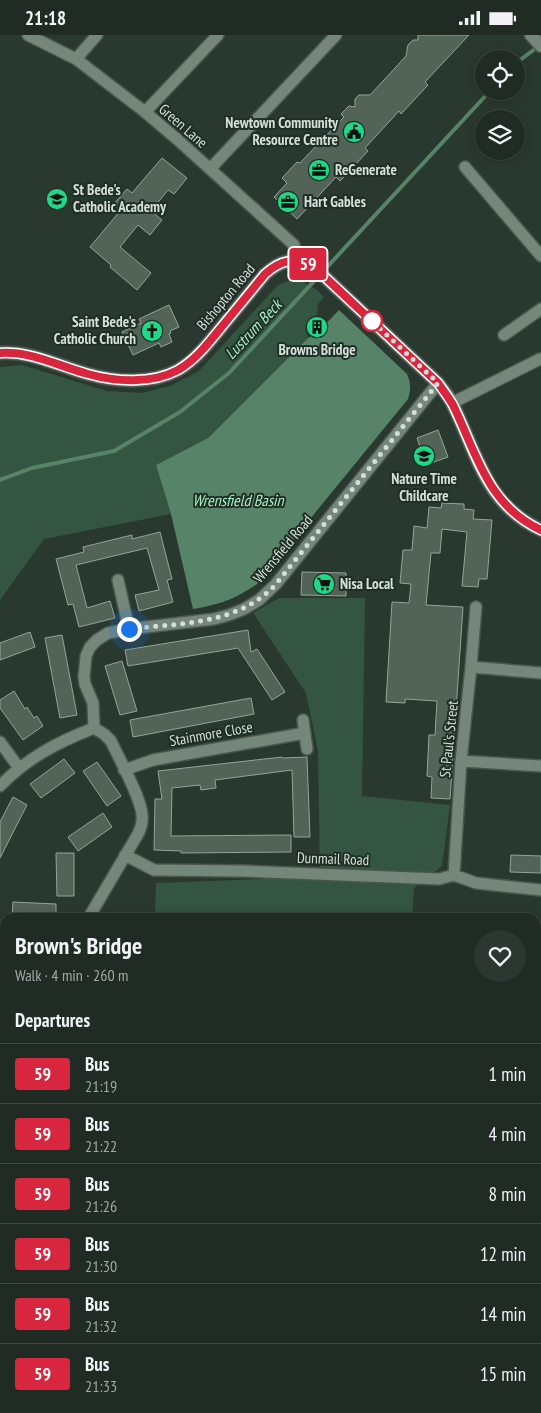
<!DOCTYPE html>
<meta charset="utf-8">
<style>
:root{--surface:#202b24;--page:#2d3731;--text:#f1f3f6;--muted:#a2a7a6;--line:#3d4741}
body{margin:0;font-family:"PT Sans Narrow",sans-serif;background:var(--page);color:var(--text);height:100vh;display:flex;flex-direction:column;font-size:19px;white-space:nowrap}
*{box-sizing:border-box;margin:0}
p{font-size:16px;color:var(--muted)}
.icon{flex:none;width:28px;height:28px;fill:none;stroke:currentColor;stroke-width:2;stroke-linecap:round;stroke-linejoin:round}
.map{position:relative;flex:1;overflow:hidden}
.drawer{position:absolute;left:0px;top:878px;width:541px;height:501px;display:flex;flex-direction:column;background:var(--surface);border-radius:15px 15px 0 0;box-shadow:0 2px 12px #0003,0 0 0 1px var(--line)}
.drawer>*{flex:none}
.badge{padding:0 10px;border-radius:4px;font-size:18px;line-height:32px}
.controls{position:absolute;left:475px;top:15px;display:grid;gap:10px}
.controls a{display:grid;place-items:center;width:50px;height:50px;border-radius:50%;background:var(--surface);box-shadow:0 2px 12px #0003,0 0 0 1px var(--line);font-size:25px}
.you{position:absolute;width:25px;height:25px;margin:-12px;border:4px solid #fff;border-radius:50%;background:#1a73e8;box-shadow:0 0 0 8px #1a73e833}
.map>.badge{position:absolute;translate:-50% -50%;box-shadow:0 0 0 2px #fff}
h2{padding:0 15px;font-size:19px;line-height:45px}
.round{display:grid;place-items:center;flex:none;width:52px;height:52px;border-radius:26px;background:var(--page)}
.head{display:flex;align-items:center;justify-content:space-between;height:85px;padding:0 15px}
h1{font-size:24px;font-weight:800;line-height:38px}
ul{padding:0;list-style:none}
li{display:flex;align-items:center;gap:15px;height:60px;padding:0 15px;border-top:1px solid var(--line)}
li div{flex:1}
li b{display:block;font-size:19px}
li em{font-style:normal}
li .badge{min-width:55px;font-weight:700;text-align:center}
.status{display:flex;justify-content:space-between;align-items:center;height:35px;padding:0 25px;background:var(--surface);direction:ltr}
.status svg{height:14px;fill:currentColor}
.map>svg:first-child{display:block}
</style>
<div class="status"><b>21:18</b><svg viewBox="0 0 49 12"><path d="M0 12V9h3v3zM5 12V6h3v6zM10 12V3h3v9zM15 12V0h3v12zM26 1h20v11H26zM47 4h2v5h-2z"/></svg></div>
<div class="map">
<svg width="541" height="1378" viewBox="0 0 541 1378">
<rect width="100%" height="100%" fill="#2a3930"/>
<!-- green -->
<path fill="#345541" d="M297,243L317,255L324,262L318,269L317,279L305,294L308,303L208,403L156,430L171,479L44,504L0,565V332L22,330L107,356L142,358L170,351L199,336L278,250Z
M279,563H365L362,761L450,770L442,831L414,853L412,882H155L156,848L320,842L318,716L306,658L253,578Z"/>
<!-- water -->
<path fill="#578368" d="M339,275L407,339C411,348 411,354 408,364L257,549C233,565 221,569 193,574L171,479L156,430L208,403L308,303L316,299Z"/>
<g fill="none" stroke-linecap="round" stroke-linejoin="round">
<!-- stream -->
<path stroke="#578368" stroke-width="4" d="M516,28L539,11
M0,445L32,433L114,416L180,377L229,338L490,56"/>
</g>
<!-- building -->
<path fill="#526358" stroke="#93a599" d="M418,0H469L425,47L428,50L401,79L399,76L365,113L368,116L340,146L336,142L297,184L274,162L287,148L282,143L297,127L300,128L344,82L341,79L349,71L355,72V64L359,60H370L384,45L406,21L408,10L413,5H418Z
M162,123L187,143L174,159L168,155L151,176L162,185L150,200L138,190L120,212L151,238L137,255L110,232L111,230L90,212L120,176L113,170L127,154L132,158Z
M169,270L179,292L170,296L171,298L169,299L172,307L161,312L159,308L133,320L122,297L141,288L139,284Z
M438,395L448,422L431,428L426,413L421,415L417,403Z
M442,468L464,469V474L474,475L473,484L492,485L487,544H479L478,552L462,551L467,497L442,494L440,518H431L426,570L463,572L450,764L431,763L432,742L427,741L429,700H435L437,666L405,664V668L386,667L392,567L409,568L411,549L400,548L403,515H412L414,491L427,493L429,472L441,473Z
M160,497L172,544L167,545L173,567L139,576L135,560L159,555L147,513L76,530L87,573L110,566L115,583L79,592L73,569L68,570L56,524L84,517L83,512L132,500V504Z
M302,537L346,538V561L301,560Z
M248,595L251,617L257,614L285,657L272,665L238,613L128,631L125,615Z
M30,597L35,612L0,625V608Z
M62,600L77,680L60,683L45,603Z
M122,626L137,676L120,680L105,631Z
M14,656L25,674L27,672L34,683L37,681L43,691L23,705L0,673V665Z
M251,663L254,679L133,702L130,685Z
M282,722V723L307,722L310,802H294L292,735L215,745L216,753L201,755L200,750L172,753L171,801L291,800V817L181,818V816L154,815L155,764H162L158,736Z
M64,724L75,738L41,763L30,749Z
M97,727L121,761L107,771L83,736Z
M13,762L27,770L0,823V787Z
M103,778L112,792L78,816L68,802Z
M56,818H74V861H57Z
M511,820L541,821V838L510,837Z
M13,867L56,869V882H12Z"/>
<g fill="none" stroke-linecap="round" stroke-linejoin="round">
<!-- minor casing -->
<g stroke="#49564e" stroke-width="14">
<path id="minor" d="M28,0L76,24L145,77L178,105L294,210L298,226
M76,24L97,0
M145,77L218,0
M465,132L541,221
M210,134L336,0
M504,300L541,274
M452,368L540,324
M118,545L129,594
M471,632L541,638
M303,685L307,714
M94,693L93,668L85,649L84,642L86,621L90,612L97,605L108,598L129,594L214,584L229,580L244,574L259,565L276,549L438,348
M0,707L19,733
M461,726L541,731
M124,735L153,725L305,698
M0,751C27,723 58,707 94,693
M125,820L154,835L243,836L439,844L454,840L476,848L541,855
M454,840L461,726L471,632L476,572
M89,882L138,799C141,793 143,787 142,780C141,762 119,724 111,706L104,699L94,693
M0,899L5,900"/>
</g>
<!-- tertiary casing -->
<g stroke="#49564e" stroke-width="15">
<path id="tertiary" d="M531,0L541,11
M0,318C32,316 58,331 88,339C116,347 152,349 178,335C197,324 210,306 224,289C237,273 251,256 265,239C282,224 291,224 312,230L438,348C443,355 450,362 453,370C477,419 486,470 541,495"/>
</g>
<!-- minor -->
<use href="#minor" stroke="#75867b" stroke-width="11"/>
<!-- tertiary -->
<use href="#tertiary" stroke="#75867b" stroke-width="12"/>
</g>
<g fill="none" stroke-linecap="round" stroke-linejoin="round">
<!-- line casing -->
<g stroke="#fff" stroke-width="11">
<path id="line" d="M0,318C32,316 58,331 88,339C116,347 152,349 178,335C197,324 210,306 224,289C237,273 251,256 265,239C282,224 291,224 312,230L438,348C443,355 449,363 453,370C477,419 487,470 541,495"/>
</g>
<!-- line -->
<use href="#line" stroke="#d7263d" stroke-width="8"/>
<!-- walk -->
<path stroke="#d5dfd9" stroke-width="5" stroke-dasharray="0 9" d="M129,594C180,588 239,590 276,549L438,348L372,286"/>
</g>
<!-- icons -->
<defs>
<g id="civic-disc" transform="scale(1.125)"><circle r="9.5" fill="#1ed888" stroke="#202f26"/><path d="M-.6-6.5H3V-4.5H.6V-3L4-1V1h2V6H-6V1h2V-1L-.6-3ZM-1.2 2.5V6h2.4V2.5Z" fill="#111"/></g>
<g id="office-disc" transform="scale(1.125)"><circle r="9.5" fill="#1ed888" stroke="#202f26"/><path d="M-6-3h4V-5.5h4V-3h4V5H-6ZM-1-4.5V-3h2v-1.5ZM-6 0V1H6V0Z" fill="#111"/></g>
<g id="school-disc" transform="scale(1.125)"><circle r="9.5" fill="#1ed888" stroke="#202f26"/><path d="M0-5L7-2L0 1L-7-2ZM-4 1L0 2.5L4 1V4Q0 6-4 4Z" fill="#111"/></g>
<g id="building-disc" transform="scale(1.125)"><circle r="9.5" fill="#1ed888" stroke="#202f26"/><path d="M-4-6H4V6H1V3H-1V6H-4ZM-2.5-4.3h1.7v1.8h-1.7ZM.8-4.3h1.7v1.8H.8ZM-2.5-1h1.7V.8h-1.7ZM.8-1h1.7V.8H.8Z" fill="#111"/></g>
<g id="church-disc" transform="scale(1.125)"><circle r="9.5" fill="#1ed888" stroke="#202f26"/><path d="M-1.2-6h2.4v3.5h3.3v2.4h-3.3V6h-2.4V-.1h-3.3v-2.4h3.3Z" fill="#111"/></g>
<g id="supermarket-disc" transform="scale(1.125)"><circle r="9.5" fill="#1ed888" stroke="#202f26"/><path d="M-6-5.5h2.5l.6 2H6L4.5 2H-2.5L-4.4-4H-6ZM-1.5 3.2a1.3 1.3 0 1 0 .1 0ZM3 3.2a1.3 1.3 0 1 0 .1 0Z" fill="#111"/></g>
</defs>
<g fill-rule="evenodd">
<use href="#civic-disc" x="354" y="97"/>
<use href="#office-disc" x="319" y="135"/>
<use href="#school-disc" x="57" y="164"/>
<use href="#office-disc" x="288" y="167"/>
<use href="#building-disc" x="317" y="292"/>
<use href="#church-disc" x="152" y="296"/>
<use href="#school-disc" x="424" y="421"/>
<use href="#supermarket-disc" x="324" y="549"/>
</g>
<!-- markers -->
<circle fill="#fff" stroke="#d7263d" stroke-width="2.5" cx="372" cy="286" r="10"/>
<g text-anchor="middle" stroke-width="4" stroke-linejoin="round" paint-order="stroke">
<!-- poi labels -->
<g font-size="15" font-weight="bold" fill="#d5dfd9" stroke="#202f26" text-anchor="start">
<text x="338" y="93" text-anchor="end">Newtown Community<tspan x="338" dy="17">Resource Centre</tspan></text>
<text x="335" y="140">ReGenerate</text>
<text x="73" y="160">St Bede's<tspan x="73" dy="17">Catholic Academy</tspan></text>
<text x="304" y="172">Hart Gables</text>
<text x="136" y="292" text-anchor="end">Saint Bede's<tspan x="136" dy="17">Catholic Church</tspan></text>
<text x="317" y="320" text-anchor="middle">Browns Bridge</text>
<text x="424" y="449" text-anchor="middle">Nature Time<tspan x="424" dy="17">Childcare</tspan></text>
<text x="340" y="554">Nisa Local</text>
</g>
<!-- street labels -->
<g font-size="15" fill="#d5dfd9" stroke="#202f26">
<text transform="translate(183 91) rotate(41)" y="5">Green Lane</text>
<text transform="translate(226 262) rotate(-50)" y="5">Bishopton Road</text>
<text transform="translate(283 514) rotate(-50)" y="5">Wrensfield Road</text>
<text transform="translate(211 699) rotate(-10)" y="5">Stainmore Close</text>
<text transform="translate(449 704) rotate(-84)" y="5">St Paul's Street</text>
<text transform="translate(333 824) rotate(2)" y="5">Dunmail Road</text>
</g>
<!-- water labels -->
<g font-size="16" font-style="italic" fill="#a7efc3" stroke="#202f26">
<text transform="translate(253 294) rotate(-47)" y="6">Lustrum Beck</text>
<text x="238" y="471">Wrensfield Basin</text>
</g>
</g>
</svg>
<div class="controls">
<a><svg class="icon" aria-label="locate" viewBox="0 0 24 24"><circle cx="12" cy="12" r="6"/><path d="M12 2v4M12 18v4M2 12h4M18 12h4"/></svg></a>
<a><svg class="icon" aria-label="layers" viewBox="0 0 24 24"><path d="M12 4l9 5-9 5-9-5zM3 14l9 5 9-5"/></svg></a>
</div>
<div class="you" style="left:129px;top:594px"></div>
<b class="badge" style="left:308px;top:229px;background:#d7263d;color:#fff">59</b>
<section class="drawer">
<div class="head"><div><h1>Brown's Bridge</h1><p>Walk · 4 min · 260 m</p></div><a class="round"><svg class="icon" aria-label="heart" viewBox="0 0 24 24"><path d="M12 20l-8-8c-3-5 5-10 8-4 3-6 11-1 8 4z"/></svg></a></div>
<h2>Departures</h2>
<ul>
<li><span class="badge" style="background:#d7263d;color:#fff">59</span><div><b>Bus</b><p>21:19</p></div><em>1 min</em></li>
<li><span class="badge" style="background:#d7263d;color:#fff">59</span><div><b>Bus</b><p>21:22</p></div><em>4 min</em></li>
<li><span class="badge" style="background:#d7263d;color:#fff">59</span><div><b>Bus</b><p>21:26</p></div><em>8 min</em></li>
<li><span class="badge" style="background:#d7263d;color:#fff">59</span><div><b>Bus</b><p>21:30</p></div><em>12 min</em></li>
<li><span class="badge" style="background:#d7263d;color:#fff">59</span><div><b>Bus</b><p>21:32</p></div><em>14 min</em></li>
<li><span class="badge" style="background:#d7263d;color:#fff">59</span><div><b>Bus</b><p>21:33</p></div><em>15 min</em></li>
</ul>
</section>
</div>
